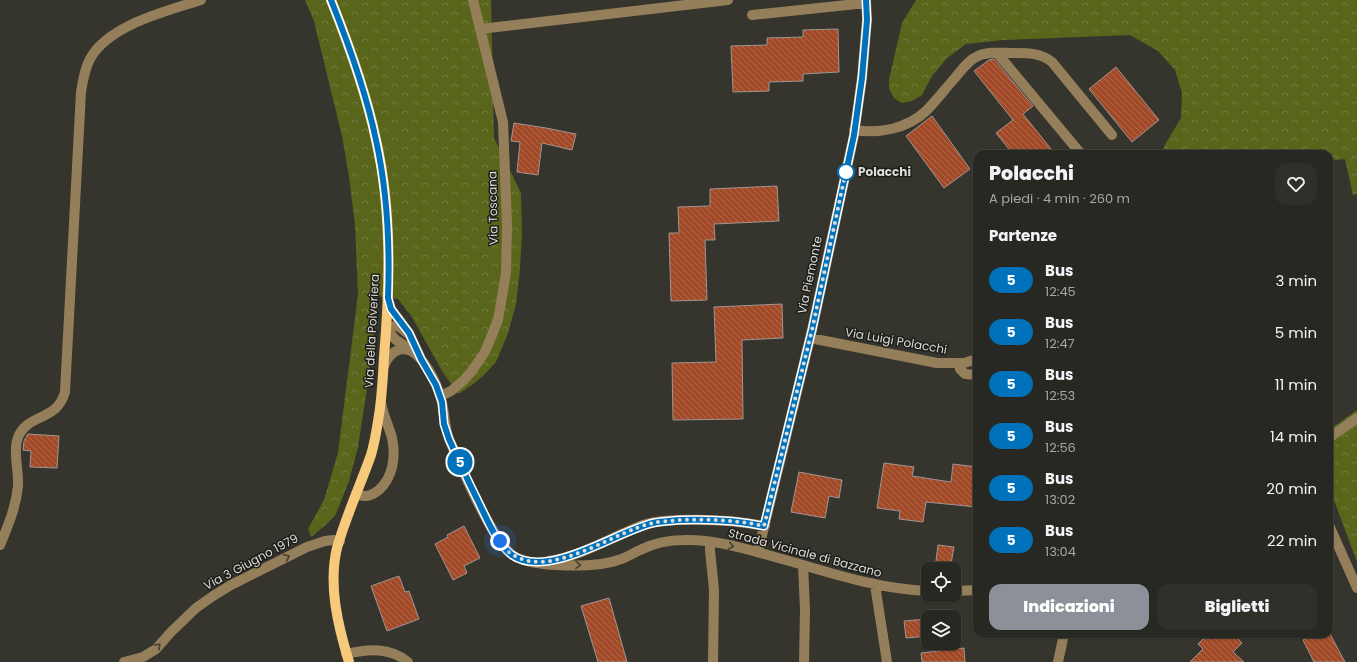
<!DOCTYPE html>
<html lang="it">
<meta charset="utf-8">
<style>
:root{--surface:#282822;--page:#30302a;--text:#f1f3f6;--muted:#a5a6a5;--line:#444440;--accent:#8c9099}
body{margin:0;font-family:Poppins,sans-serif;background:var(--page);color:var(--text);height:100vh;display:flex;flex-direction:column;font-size:15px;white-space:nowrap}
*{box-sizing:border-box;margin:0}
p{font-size:13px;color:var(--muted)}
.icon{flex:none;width:22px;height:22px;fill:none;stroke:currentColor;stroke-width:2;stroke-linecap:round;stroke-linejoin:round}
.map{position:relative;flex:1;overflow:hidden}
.side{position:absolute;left:973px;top:150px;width:360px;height:488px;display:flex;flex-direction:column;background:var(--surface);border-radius:12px;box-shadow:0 1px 3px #0004,0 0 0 1px var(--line)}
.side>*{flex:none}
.badge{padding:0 8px;border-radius:13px;font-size:14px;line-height:26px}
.tools{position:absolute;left:921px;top:562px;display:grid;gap:8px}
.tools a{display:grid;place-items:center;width:40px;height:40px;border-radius:8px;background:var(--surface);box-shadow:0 1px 3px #0004,0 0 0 1px var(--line);font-size:20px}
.you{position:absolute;width:20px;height:20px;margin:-10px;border:3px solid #fff;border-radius:50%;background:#1a73e8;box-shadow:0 0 0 6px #1a73e833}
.map>.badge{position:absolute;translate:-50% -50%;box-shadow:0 0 0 2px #fff}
h2{padding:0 16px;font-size:15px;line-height:36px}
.round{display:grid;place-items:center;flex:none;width:42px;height:42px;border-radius:12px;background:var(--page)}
.overview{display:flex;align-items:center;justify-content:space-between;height:68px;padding:0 16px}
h1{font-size:19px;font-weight:800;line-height:30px}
.cta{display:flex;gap:8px;margin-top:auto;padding:8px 16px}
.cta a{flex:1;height:46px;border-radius:12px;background:var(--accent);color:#fff;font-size:16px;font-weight:800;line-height:46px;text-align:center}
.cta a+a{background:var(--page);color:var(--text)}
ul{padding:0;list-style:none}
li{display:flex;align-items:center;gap:12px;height:52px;padding:0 16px}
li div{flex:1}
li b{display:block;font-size:15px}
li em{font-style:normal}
li .badge{min-width:44px;font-weight:700;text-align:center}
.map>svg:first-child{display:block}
</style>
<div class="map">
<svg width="1357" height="662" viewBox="0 0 1357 662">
<defs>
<pattern id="forest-crowns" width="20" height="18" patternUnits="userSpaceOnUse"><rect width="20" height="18" fill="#5a651c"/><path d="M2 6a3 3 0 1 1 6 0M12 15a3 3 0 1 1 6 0" fill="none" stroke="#717a3c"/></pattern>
<pattern id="building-back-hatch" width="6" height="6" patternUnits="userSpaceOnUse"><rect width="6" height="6" fill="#a24927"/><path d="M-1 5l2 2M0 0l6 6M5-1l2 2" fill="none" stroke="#b36b50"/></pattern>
</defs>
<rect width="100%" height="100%" fill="#36352d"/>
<!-- forest -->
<path fill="url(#forest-crowns)" d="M305,0H491L494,138L521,193L522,235L520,269L516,304L508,333L496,362L484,375L472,385L458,394L442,371L412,317L398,299L378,296L367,388L358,447L349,481L336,514L328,523L311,537L308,529L324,500L338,453L358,294L355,225L349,176L342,136L314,21Z
M916,0H1357V194L1353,195L1345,159L1329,161V154H1161L1166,143L1181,118L1182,93L1175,70L1158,51L1130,35L1003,40L966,44L947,58L932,76L922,95L912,101L902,103L894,98L889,89V80L902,23Z
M1357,410V562L1329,487V430Z"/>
<!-- building -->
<path fill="url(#building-back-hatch)" stroke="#a09692" d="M838,29L839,72L803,74V81L769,82V91L733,92L731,46L767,45V38L803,37V30Z
M994,59L1033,106L1023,114L1055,154H1013L996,133L1013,120L974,71L989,60Z
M1116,67L1159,120L1132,142L1089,89Z
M932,116L970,169L944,188L906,136Z
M514,123L546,128L576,134L572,150L542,143L538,175L517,172L520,142L511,141Z
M777,186L779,221L714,224L715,240H705L707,300L671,301L669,233H679L678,207L710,206V189Z
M782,304L783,338L742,340L743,419L673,420L672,363L716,362L714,307Z
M28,434L59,436L57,468L30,467L31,451L23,450L24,441Z
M884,463L914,467L912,476L951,482L953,464L977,467V507L926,502L923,522L899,519L900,511L877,508Z
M799,472L842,480L839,498L829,496L825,518L791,512Z
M464,526L480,558L464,566L467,573L453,580L435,544L448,537L447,535Z
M938,545L954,547L950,569H935Z
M399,576L405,592L409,591L419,619L387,631L371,586Z
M609,598L627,662H598L581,606Z
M928,619V636L906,638L904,621Z
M1208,634H1233L1242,643L1233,652L1244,662H1190L1203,649L1198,644Z
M1314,634H1330L1345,662H1314L1303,640Z
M964,648L965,662H922L921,653Z"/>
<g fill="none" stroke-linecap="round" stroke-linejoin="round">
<!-- minor -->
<path stroke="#957f5b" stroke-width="10" d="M752,15L866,3
M480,29L728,0
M997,53L1081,154
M854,130C879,134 907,129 926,111C936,101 945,89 954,79C961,71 968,60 978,56C988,51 1004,53 1014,53C1028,53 1041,53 1052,62L1112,135
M388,299L391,309L409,333L420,357
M407,333C399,326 395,323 387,330L396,340L411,350
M810,338L937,363H964L977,359
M958,363L960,369L965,374L977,375
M384,366C387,358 394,349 404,349C422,350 437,384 441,399C445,412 444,426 449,439C460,464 493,544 514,556C534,568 596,568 618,560C626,558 633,553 640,550C654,543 669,540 684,540C714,539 746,549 775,557C826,571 875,589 928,591
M441,396L451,391L463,381L471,372L485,352L498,320L506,273L507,224L503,122L473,0
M1329,438L1357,418
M356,494C365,498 371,496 379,490C393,477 396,457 392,438C389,426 383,415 381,403
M1329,525L1357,588
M710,542V550L714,590L713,662
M0,545C8,526 16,507 18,486C19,470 12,449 19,435C30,413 57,421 65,392L81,92C83,81 84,70 90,59C108,25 167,11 201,0
M758,552L812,330L854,135L862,78L867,19L866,0
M549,561C585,555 611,537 643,525C654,521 665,521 677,520C706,519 735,520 765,526
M803,565L805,610L804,662
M875,585L887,662
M954,591L977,590
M346,654C368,649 390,647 408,662
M124,662L143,657L156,649L171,632L196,608L213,596L231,585L307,547L325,541L333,540L340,541
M1058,662L1064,634"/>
<!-- major -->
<path stroke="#f6c97b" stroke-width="10" d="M331,0C349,45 366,92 376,140C392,209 390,286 384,357C383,376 382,396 379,415C377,428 375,442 371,455C360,486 346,516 337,548C328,585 338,626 349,662"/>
</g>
<!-- one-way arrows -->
<defs><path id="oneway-chevron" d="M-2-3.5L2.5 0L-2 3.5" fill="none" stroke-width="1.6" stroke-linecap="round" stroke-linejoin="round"/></defs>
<g stroke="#473f30">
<use href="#oneway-chevron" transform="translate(731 546) rotate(11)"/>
<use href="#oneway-chevron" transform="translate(287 557) rotate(-25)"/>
<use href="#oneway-chevron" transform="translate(578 565) rotate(1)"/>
<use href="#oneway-chevron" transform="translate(158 646) rotate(-46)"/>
</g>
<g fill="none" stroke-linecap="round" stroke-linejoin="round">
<!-- line casing -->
<g stroke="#fff" stroke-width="9">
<path id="line" d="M331,0C349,45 366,92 376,140C387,190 390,246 388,298L391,309L409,333L421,359L436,385L442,402L444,424L449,439C458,459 467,479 477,499C486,517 496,543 512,555C548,580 617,531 653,523C662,521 671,521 680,520C709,519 736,520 764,526L812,330L854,135L862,78L867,20L866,0"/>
</g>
<!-- line -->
<use href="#line" stroke="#0072bc" stroke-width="6"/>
<!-- walk -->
<path stroke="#dddcd7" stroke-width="4" stroke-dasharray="0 7.2" d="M500,541C504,547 508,553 515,556C554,578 615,531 653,523C661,521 671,521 680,520C709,519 736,520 764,526L812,330L847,166L846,172"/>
</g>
<!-- markers -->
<circle fill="#fff" stroke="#0072bc" stroke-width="2" cx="846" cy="172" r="8"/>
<g text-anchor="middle" stroke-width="3" stroke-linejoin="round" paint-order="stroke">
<!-- stop labels -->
<g font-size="12" font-weight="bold" fill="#dddcd7" stroke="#1d1c19" text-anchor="start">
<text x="858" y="176">Polacchi</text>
</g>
<!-- street labels -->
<g font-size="12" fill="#dddcd7" stroke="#1d1c19">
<text transform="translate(493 208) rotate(-91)" y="4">Via Toscana</text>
<text transform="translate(810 275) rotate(-78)" y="4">Via Piemonte</text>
<text transform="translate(372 331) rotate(-87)" y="4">Via della Polveriera</text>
<text transform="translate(896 341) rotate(10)" y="4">Via Luigi Polacchi</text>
<text transform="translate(805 553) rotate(15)" y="4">Strada Vicinale di Bazzano</text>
<text transform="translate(251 562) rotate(-28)" y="4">Via 3 Giugno 1979</text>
</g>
</g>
</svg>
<div class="tools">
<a><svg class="icon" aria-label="locate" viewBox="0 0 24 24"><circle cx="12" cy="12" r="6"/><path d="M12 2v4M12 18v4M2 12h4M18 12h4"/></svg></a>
<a><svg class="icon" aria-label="layers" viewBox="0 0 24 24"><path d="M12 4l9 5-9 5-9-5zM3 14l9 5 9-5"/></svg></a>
</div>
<div class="you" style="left:500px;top:541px"></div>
<b class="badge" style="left:460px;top:462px;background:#0072bc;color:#fff">5</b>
<section class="side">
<div class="overview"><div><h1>Polacchi</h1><p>A piedi · 4 min · 260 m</p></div><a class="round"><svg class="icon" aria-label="heart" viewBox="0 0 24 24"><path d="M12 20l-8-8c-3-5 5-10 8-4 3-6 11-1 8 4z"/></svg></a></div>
<h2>Partenze</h2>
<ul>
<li><span class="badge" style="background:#0072bc;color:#fff">5</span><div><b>Bus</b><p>12:45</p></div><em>3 min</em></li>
<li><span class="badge" style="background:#0072bc;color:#fff">5</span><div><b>Bus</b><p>12:47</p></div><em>5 min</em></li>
<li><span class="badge" style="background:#0072bc;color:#fff">5</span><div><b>Bus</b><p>12:53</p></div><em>11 min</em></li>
<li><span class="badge" style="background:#0072bc;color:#fff">5</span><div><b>Bus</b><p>12:56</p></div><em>14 min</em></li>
<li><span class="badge" style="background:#0072bc;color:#fff">5</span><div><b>Bus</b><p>13:02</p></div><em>20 min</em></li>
<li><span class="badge" style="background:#0072bc;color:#fff">5</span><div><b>Bus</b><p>13:04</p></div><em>22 min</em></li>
</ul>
<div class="cta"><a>Indicazioni</a><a>Biglietti</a></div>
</section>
</div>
